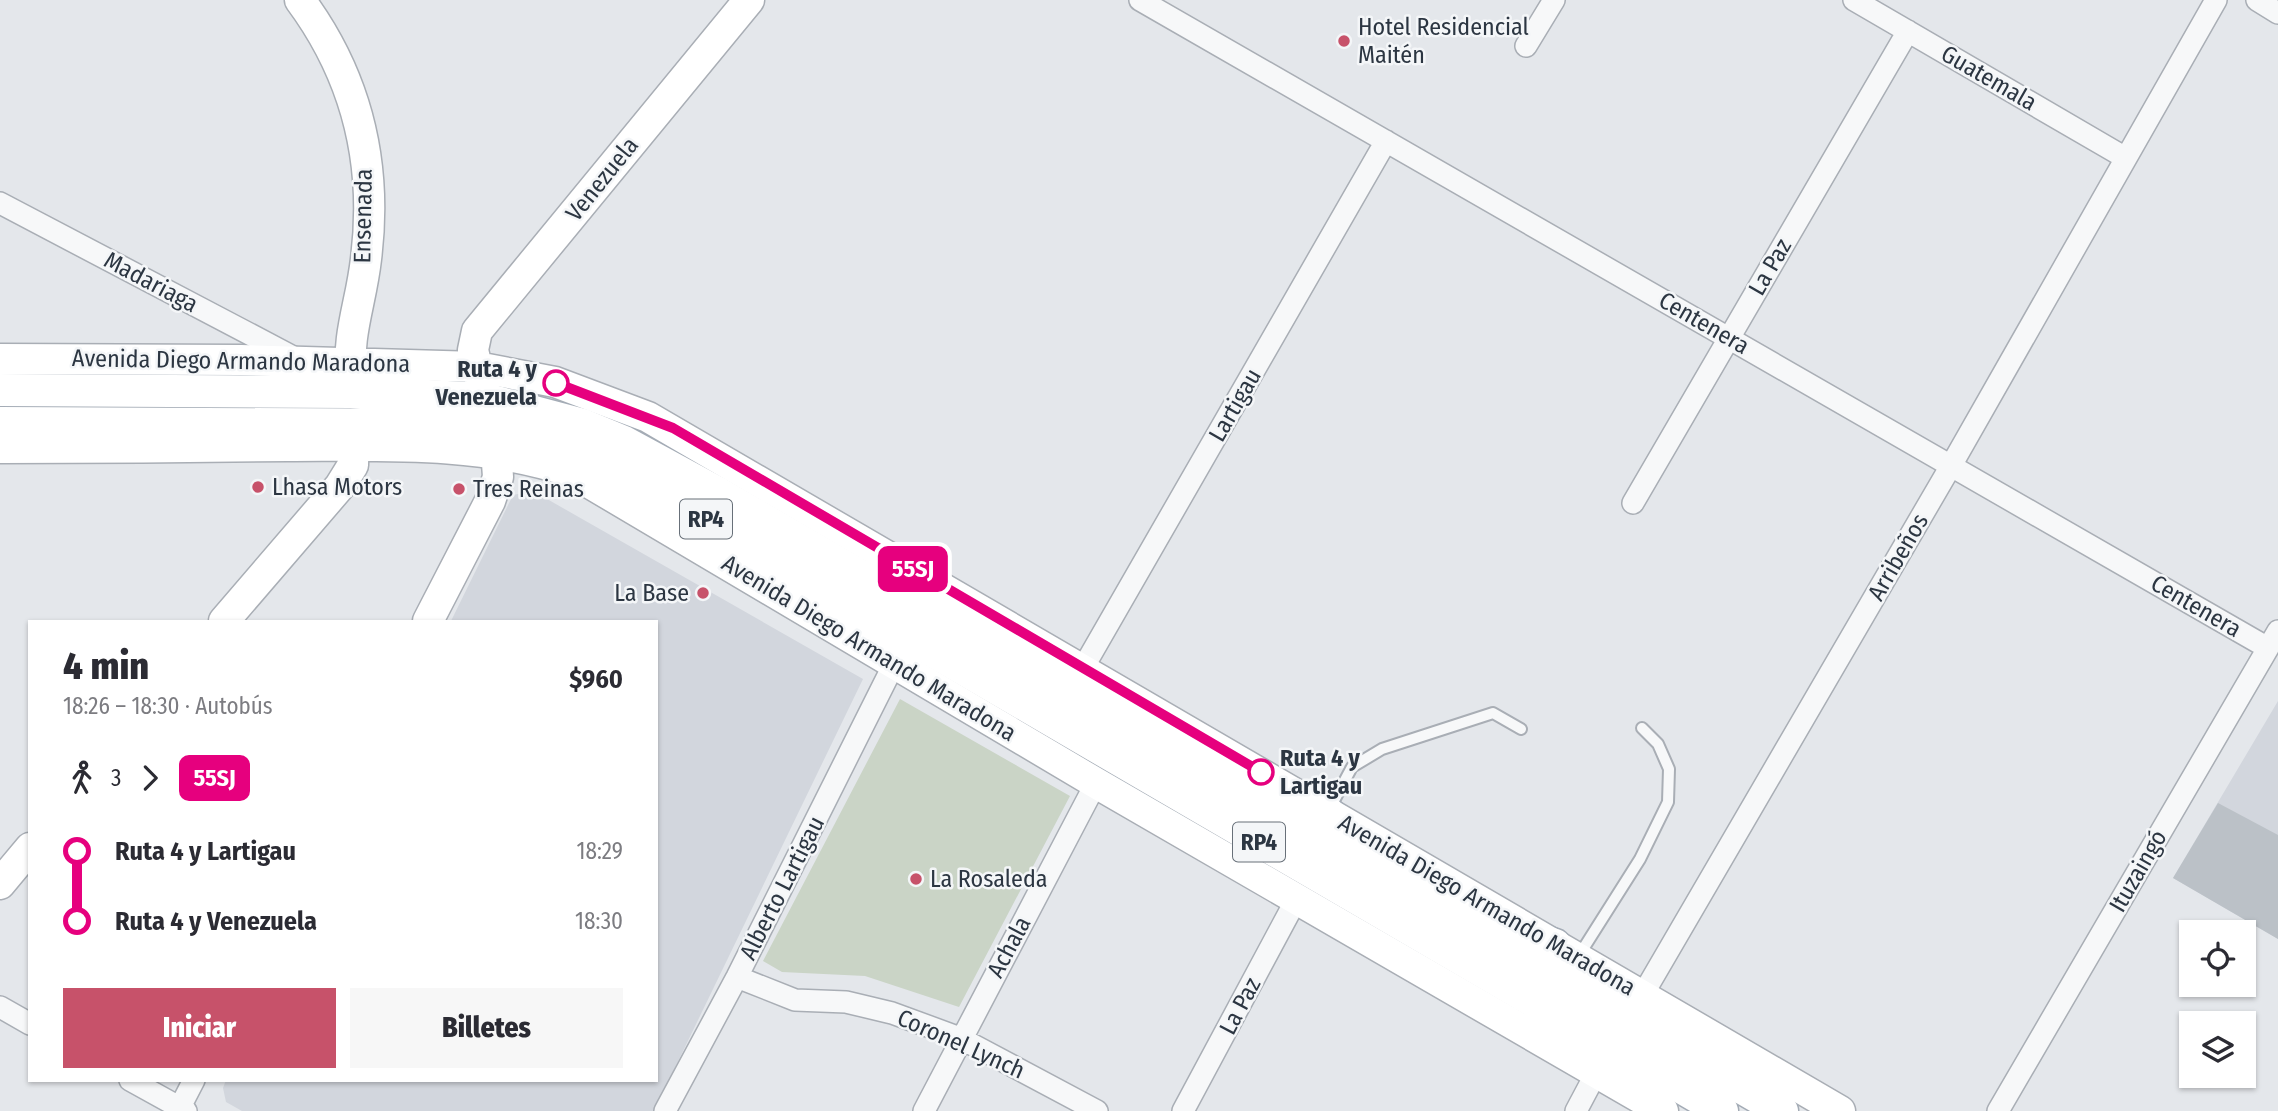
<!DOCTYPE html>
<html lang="es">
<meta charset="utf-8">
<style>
:root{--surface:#fff;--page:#f7f7f7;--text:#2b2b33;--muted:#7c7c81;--accent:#c7526a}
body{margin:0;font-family:"Fira Sans Condensed",sans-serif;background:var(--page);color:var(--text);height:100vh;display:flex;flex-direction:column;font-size:26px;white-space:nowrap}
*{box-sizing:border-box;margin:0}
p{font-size:23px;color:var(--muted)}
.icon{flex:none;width:38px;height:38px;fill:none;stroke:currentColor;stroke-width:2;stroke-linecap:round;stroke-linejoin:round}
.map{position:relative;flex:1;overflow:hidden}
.details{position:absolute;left:28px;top:620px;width:630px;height:462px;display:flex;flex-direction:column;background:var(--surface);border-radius:0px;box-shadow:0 2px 5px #0004}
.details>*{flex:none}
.badge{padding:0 14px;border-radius:10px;font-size:24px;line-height:46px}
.tools{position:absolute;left:2179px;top:920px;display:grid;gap:14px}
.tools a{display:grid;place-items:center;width:77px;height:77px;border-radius:0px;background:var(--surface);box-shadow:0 2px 5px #0004;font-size:35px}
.map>.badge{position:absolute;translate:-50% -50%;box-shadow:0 0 0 4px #fff}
.legs{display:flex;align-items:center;gap:10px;height:77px;padding:0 35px;font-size:23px}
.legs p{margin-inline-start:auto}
.summary{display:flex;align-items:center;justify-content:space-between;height:119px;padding:0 35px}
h1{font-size:38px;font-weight:800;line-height:52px}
.primary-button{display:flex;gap:14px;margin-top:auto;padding:14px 35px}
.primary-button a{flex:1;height:80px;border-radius:0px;background:var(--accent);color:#fff;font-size:28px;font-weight:800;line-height:80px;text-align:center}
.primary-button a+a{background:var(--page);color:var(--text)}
ul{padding:0 35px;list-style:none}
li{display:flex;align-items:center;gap:24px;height:70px;font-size:26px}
li i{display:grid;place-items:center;width:10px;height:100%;margin:0 9px;background:currentColor}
li i::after{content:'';width:18px;height:18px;margin:-9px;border:5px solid;border-radius:50%;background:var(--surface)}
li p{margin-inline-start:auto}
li:first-child i{background:linear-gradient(#0000 50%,currentColor 0)}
li:last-child i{background:linear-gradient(currentColor 50%,#0000 0)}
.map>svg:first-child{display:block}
</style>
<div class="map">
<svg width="2278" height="1111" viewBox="0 0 2278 1111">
<rect width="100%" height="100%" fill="#e4e7eb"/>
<!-- built -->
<path fill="#d2d6dd" d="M533,491L863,679L654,1111H242L226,1102L223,1088L226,1080H656V621H451L513,495Z
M2278,701V939L2173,878Z"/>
<!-- green -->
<path fill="#cad4c6" d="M900,699L1070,796L959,1007L865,976L782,972L763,961Z"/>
<!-- building -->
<path fill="#bbc1c7" d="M2218,803L2278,835V939L2173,878Z"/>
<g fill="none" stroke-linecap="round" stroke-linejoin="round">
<!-- lane casing -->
<g stroke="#a9aeb5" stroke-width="14">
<path id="lane" d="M1329,810L1352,767L1382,749L1493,713L1521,729
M1578,957L1640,859L1668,802L1669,769L1658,744L1642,728"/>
</g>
<!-- street casing -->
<g stroke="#a9aeb5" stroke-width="24">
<path id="street" d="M1140,0L2268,648
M1854,0L2124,157
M2257,0L2278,13
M1526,46L1554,0
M0,203L297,359
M1633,503L1908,31
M1083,668L1386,141
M737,977L795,1000L846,1002L892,1013L960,1038L1097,1111
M0,1007L30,1024
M1635,1008L1952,464L2216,0
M130,1080L186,1111
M178,1111L194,1080
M665,1111L737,977L895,662
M924,1111L1096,783
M1183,1111L1296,900
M1576,1111L1602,1062
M1998,1111L2278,631"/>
</g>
<!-- secondary casing -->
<g stroke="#a9aeb5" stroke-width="33">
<path id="secondary" d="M300,0C357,77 378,163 366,259C361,304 347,332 351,381
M0,359L241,360L477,367L555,382L648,417L1840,1111
M481,384L473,350L477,331L749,0
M0,448C96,448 191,447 287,446C382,446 480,441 571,472L1096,783L1663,1111
M224,621L340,486L353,465L354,427
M428,621L490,501L498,477L495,435
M0,884L30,848"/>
</g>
<!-- primary casing -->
<g stroke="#a4acb6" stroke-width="35">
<path id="primary" d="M0,390L351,392L485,399L583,425L624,442L718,493L1782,1111
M0,423L453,425C530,432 572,445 641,481L1722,1111
M1327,812L1383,865
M1483,922L1555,945"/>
</g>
<!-- lane -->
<use href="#lane" stroke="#f7f8f9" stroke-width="10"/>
<!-- street -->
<use href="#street" stroke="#f7f8f9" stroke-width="21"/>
<!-- secondary -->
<use href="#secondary" stroke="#fff" stroke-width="30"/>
<!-- primary -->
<use href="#primary" stroke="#fff" stroke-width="32"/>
</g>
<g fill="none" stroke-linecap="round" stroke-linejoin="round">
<!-- line-1 casing -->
<g stroke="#fff" stroke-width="16">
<path id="line-1" d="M556,383L673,428L1261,772"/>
</g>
<!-- line-1 -->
<use href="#line-1" stroke="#e6007e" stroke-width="10"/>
</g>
<!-- markers -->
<g fill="#c7526a" stroke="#f4f6f8" stroke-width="2.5">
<circle cx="1344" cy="41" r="7"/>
<circle cx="258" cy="487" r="7"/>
<circle cx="459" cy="489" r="7"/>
<circle cx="703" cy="593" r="7"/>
<circle cx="916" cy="879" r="7"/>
</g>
<g fill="#fff" stroke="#e6007e" stroke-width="3.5">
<circle cx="556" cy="383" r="12"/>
<circle cx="1261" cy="772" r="12"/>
</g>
<g text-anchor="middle" stroke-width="5" stroke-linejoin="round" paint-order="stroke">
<!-- shield labels -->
<g fill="#f4f6f8" stroke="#687079" stroke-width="2">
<rect x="680" y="499.5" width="52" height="39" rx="5"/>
<rect x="1233" y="822.5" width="52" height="39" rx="5"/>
</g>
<g font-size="23" font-weight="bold" fill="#2c3642">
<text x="706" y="527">RP4</text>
<text x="1259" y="850">RP4</text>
</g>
<!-- poi labels -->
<g font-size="24" fill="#2c3642" stroke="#f4f6f8" text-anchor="start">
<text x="1358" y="35">Hotel Residencial<tspan x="1358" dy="28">Maitén</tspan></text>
<text x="272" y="495">Lhasa Motors</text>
<text x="473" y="497">Tres Reinas</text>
<text x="689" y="601" text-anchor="end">La Base</text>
<text x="930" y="887">La Rosaleda</text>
</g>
<!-- street labels -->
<g font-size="24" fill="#2c3642" stroke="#f4f6f8">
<text transform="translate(1989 78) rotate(30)" y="8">Guatemala</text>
<text transform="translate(602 179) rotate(-51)" y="8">Venezuela</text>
<text transform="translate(363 216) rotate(-89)" y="8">Ensenada</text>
<text transform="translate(1770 267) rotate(-60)" y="8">La Paz</text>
<text transform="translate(151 282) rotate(28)" y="8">Madariaga</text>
<text transform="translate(1704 323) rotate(30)" y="8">Centenera</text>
<text transform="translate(241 361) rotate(1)" y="8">Avenida Diego Armando Maradona</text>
<text transform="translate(1235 405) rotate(-60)" y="8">Lartigau</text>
<text transform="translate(1898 557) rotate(-60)" y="8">Arribeños</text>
<text transform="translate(2196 606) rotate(30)" y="8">Centenera</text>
<text transform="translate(869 648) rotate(31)" y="8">Avenida Diego Armando Maradona</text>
<text transform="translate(2138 871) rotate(-60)" y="8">Ituzaingó</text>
<text transform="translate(782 888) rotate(-63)" y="8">Alberto Lartigau</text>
<text transform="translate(1487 905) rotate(30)" y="8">Avenida Diego Armando Maradona</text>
<text transform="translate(1009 947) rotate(-62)" y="8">Achala</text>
<text transform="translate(1240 1006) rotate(-62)" y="8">La Paz</text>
<text transform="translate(961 1044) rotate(24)" y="8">Coronel Lynch</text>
</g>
<!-- stop labels -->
<g font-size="24" font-weight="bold" fill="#2c3642" stroke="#f4f6f8" text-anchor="end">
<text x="537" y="377">Ruta 4 y<tspan x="537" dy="28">Venezuela</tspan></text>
<text x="1280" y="766" text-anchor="start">Ruta 4 y<tspan x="1280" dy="28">Lartigau</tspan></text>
</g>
</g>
</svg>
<div class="tools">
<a><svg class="icon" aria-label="locate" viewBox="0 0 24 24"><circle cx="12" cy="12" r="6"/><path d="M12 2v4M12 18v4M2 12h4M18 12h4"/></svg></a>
<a><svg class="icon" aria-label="layers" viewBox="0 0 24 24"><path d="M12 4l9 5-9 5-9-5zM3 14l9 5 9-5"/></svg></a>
</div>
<b class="badge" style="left:913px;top:569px;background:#e6007e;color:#fff">55SJ</b>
<section class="details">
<div class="summary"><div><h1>4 min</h1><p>18:26 – 18:30 · Autobús</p></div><b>$960</b></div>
<div class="legs"><svg class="icon" aria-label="walk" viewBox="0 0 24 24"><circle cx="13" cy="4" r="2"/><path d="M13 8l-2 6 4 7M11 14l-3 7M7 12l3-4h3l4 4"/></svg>3<svg class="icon" aria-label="forward" viewBox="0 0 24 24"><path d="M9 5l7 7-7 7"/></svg><b class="badge" style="background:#e6007e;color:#fff">55SJ</b></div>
<ul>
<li><i style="color:#e6007e"></i><b>Ruta 4 y Lartigau</b><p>18:29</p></li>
<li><i style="color:#e6007e"></i><b>Ruta 4 y Venezuela</b><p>18:30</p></li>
</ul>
<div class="primary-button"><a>Iniciar</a><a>Billetes</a></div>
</section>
</div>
